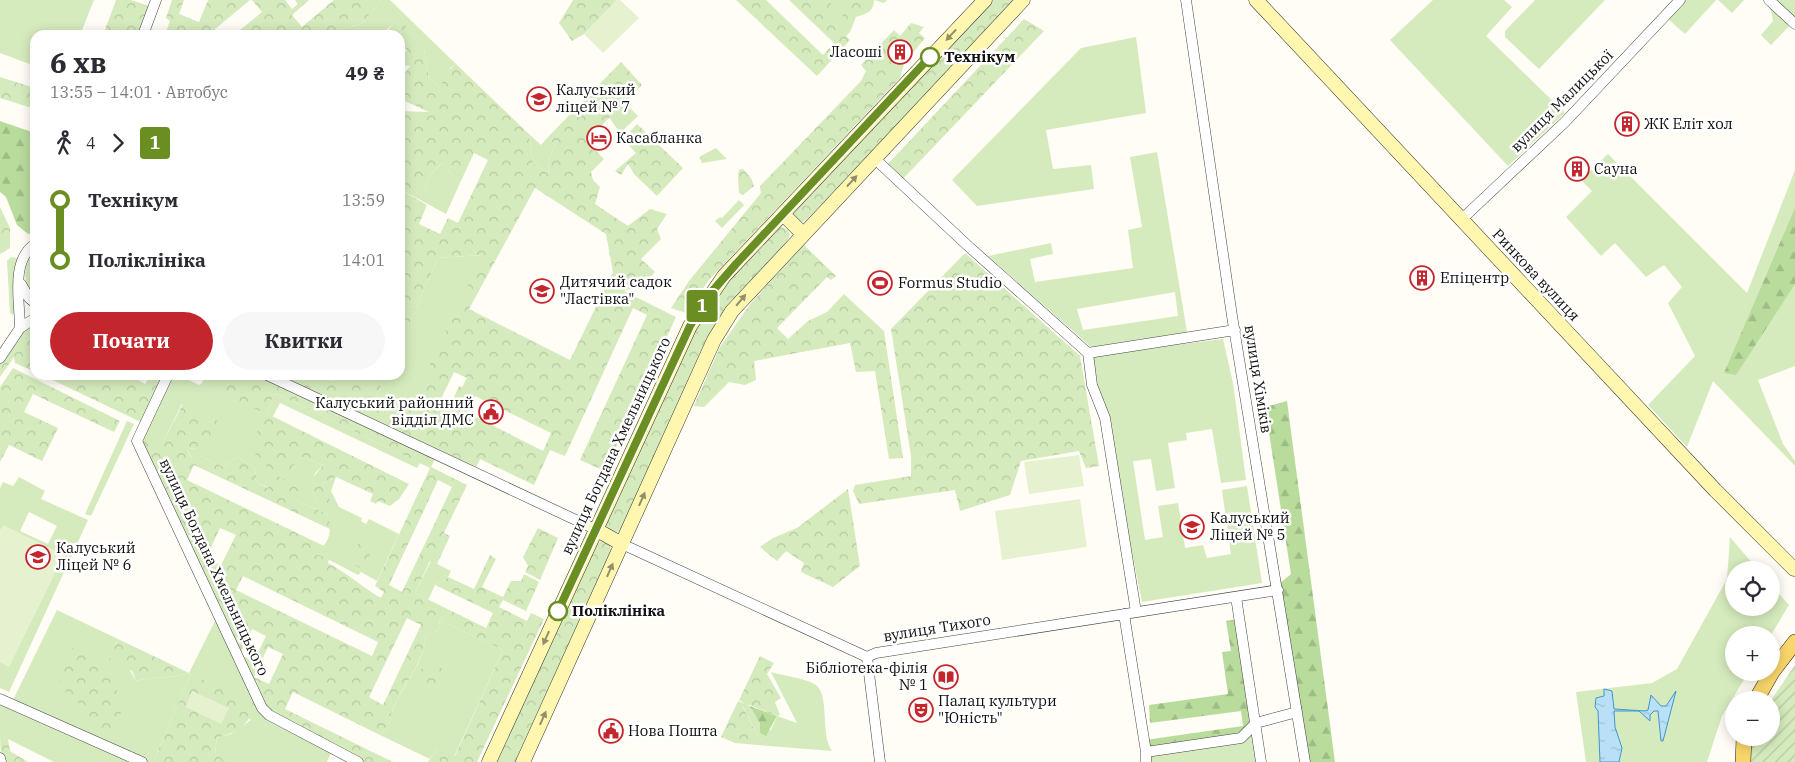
<!DOCTYPE html>
<html lang="uk">
<meta charset="utf-8">
<style>
:root{--surface:#fff;--page:#f7f7f7;--text:#2b2b33;--muted:#7c7c81;--accent:#c4262e}
body{margin:0;font-family:"IBM Plex Serif",serif;background:var(--page);color:var(--text);height:100vh;display:flex;flex-direction:column;font-size:19px;white-space:nowrap}
*{box-sizing:border-box;margin:0}
p{font-size:16px;color:var(--muted)}
.icon{flex:none;width:28px;height:28px;fill:none;stroke:currentColor;stroke-width:2;stroke-linecap:round;stroke-linejoin:round}
.map{position:relative;flex:1;overflow:hidden}
.side{position:absolute;left:30px;top:30px;width:375px;height:350px;display:flex;flex-direction:column;background:var(--surface);border-radius:15px;box-shadow:0 2px 12px #0003}
.side>*{flex:none}
.badge{padding:0 10px;border-radius:4px;font-size:18px;line-height:32px}
.controls{position:absolute;left:1725px;top:561px;display:grid;gap:10px}
.controls a{display:grid;place-items:center;width:55px;height:55px;border-radius:50%;background:var(--surface);box-shadow:0 2px 12px #0003;font-size:25px}
.map>.badge{position:absolute;translate:-50% -50%;box-shadow:0 0 0 2px #fff}
.legs{display:flex;align-items:center;gap:8px;height:55px;padding:0 20px;font-size:16px}
.legs p{margin-inline-start:auto}
.summary{display:flex;align-items:center;justify-content:space-between;height:85px;padding:0 20px}
h1{font-size:28px;font-weight:800;line-height:38px}
.action{display:flex;gap:10px;margin-top:auto;padding:10px 20px}
.action a{flex:1;height:58px;border-radius:30px;background:var(--accent);color:#fff;font-size:20px;font-weight:800;line-height:58px;text-align:center}
.action a+a{background:var(--page);color:var(--text)}
ul{padding:0 20px;list-style:none}
li{display:flex;align-items:center;gap:18px;height:60px;font-size:19px}
li i{display:grid;place-items:center;width:8px;height:100%;margin:0 6px;background:currentColor}
li i::after{content:'';width:12px;height:12px;margin:-6px;border:4px solid;border-radius:50%;background:var(--surface)}
li p{margin-inline-start:auto}
li:first-child i{background:linear-gradient(#0000 50%,currentColor 0)}
li:last-child i{background:linear-gradient(currentColor 50%,#0000 0)}
.map>svg:first-child{display:block}
</style>
<div class="map">
<svg width="1795" height="762" viewBox="0 0 1795 762">
<defs>
<pattern id="forest-firs" width="22" height="20" patternUnits="userSpaceOnUse" patternTransform="scale(1.25)"><rect width="22" height="20" fill="#b9dc9c"/><path d="M5 1l3.5 6h-7zM16 11l3.5 6h-7z" fill="#9ebc85"/></pattern>
<pattern id="park-crowns" width="20" height="18" patternUnits="userSpaceOnUse" patternTransform="scale(1.25)"><rect width="20" height="18" fill="#d5ebbd"/><path d="M2 6a3 3 0 1 1 6 0M12 15a3 3 0 1 1 6 0" fill="none" stroke="#b6c8a1"/></pattern>
<pattern id="garden-furrows" width="10" height="10" patternUnits="userSpaceOnUse" patternTransform="scale(1.25)"><rect width="10" height="10" fill="#d5ebbd"/><path d="M-1 1l2-2M0 10L10 0M9 11l2-2" fill="none" stroke="#b6c8a1"/></pattern>
<pattern id="water-ripples" width="26" height="14" patternUnits="userSpaceOnUse" patternTransform="scale(1.25)"><rect width="26" height="14" fill="#b9e0f7"/><path d="M2 4q2-2 4 0t4 0M15 11q2-2 4 0t4 0" fill="none" stroke="#9ebfd3"/></pattern>
</defs>
<rect width="100%" height="100%" fill="#fffdf5"/>
<!-- grass -->
<path fill="#d5ebbd" fill-rule="evenodd" d="M0,0H94L80,35H35V66L0,53Z
M382,0H390L456,64L450,68L441,89L429,78L424,50H420L393,23C381,41 355,35 335,35L346,27L361,24Z
M826,0H857L837,28L830,21Z
M1433,0H1504L1512,7L1486,36L1565,113L1508,166L1390,40Z
M1535,0H1605L1539,69L1505,37V31Z
M1685,0H1716L1685,34L1668,19Z
M1718,0H1744L1732,13Z
M1769,0H1795V20L1771,45L1761,35L1773,21Z
M1136,37L1146,113L1046,130L1053,169L1091,165L1094,189L977,206L952,180L1081,48Z
M625,103L638,116L620,133L609,117Z
M529,134L541,145L548,137L555,145L549,160L548,173L533,163Z
M716,148L727,159L702,163L699,157Z
M1157,152L1187,332L1091,347L988,256L1051,243L1053,254L1030,259L1035,282L1133,268L1128,230L1142,227L1130,157ZM1175,292L1178,316L1083,330L1077,309Z
M1608,154L1747,293L1795,170V366L1758,380L1783,444L1795,461V466L1713,381L1687,447L1648,405L1695,356L1668,303L1682,287L1664,265L1646,277L1615,243L1601,256L1566,217L1592,191L1581,180Z
M442,163L460,183L446,214L400,189L403,182L424,190L432,173Z
M739,200L744,205L722,228L715,221L720,217L722,218Z
M35,251V297C21,282 23,265 35,251Z
M483,255L403,421L372,406L386,375H400V344L438,258Z
M11,257L17,258L16,311L13,315L10,313L7,261Z
M1223,339L1233,383L1246,480L1221,483L1212,429L1186,433L1187,440L1168,443L1175,488L1156,491L1151,459L1133,461L1145,540L1163,537L1158,506L1178,503L1185,548L1203,545L1207,558L1231,554L1222,490L1247,486L1262,583L1142,602L1092,355Z
M168,375H179L199,385L202,383L266,413L275,393L420,463L417,468L280,403L272,418L266,414L280,471L292,466L302,457L323,465L315,473L311,487L319,506L326,494L322,484L336,477L331,491L339,507L362,518L361,521L366,524L369,519L399,534L377,581L361,572L358,575L316,553C331,540 332,533 327,514L258,483L254,467L237,457L224,467L200,456L192,459L187,449L197,448L203,443L182,404L163,442L137,441Z
M127,421L134,424L91,516L85,514Z
M19,477L45,491L41,499L88,520L9,692L0,688V662L9,666L3,526L0,531V488L3,482L13,486ZM29,512L57,526L48,544L20,531Z
M1730,537L1758,570H1734V608H1771V585L1789,605L1771,635H1734V672L1748,673L1722,716L1707,762H1586L1576,692L1652,683L1677,669L1727,579Z
M431,561L451,571L448,577L435,585L428,600L415,593Z
M57,610L118,639L115,645L136,681C154,676 171,679 189,673L218,615L262,708L333,749L327,762H227L215,753L217,738L231,734L251,720L191,674L153,762H54L0,735V700L11,704Z
M440,620L503,650L454,757L437,749L430,759L380,735L389,727C391,693 425,670 426,634L438,631Z
M771,672C784,676 805,678 816,685C830,696 820,735 832,751L769,746L758,737L743,706H750L760,724V733L771,730L777,716L797,723Z
M1256,723L1262,762H1143L1146,752L1241,738Z"/>
<!-- forest -->
<path fill="url(#forest-firs)" d="M0,121L35,133V233L28,234L17,225L6,197L0,192Z
M1795,208V284L1736,375L1724,373Z
M1287,401L1335,762H1308L1280,583L1291,574L1265,407Z
M1240,619L1256,723L1241,738L1146,752L1144,741L1152,739L1243,726L1241,711L1150,723L1149,705L1228,694L1222,652L1231,651L1226,621Z
M750,706L777,716L766,736L760,733V724Z"/>
<!-- park -->
<path fill="url(#park-crowns)" fill-rule="evenodd" d="M116,0H131L153,7L143,35H103Z
M172,0H184L179,14L199,22L208,0H250L208,35H165L170,21L166,18Z
M252,0H285L292,9L298,4L295,0H309L292,15L302,27L334,0H382L361,24L346,27L335,35H234L262,12Z
M573,0H617L584,34L572,41L559,23Z
M736,0H766L823,55L834,43L789,0H831L830,21L837,28L846,8L857,0H887L884,3L874,0C873,13 867,13 856,17L850,32L846,36L850,40L817,76Z
M991,0H1016L808,218L803,222L797,221L793,217V211Z
M1024,19L1044,31L900,182L885,167Z
M403,21L420,50H424L429,78L441,89L444,74L456,64L529,134L533,163L548,173L549,160L555,145L548,137L621,62L642,85L586,141L604,159L591,172L593,180L600,187L595,204L628,226L650,209L667,214L657,229L661,239L641,259L655,272L643,285L624,291L676,317L605,471L580,460L647,315L633,308L565,456L550,450L534,485L480,459L474,472L437,455L431,467L467,485L444,533L450,536L437,564L430,561L415,593L486,628L493,613L435,585L448,577L474,589L490,555L496,559L482,587L503,597L511,581H521L524,574L539,582L526,611L503,600L499,607L527,621L531,613L544,619L477,762H428L437,749L455,756L503,650L440,620L438,631L426,634C425,669 391,693 389,727L380,735L293,692L285,709L393,762H359L269,715L137,441L147,437L163,442L183,404L217,420L219,432L210,437L207,436V441L197,448L187,449L191,458L200,456L224,467L237,457L254,467L258,483L268,488L275,475L269,472L267,466L256,459L254,438L266,414L202,383L206,375H321L333,381L336,375H386L372,406L403,421L482,255L438,258L400,344V189L427,205L419,224L440,234L448,218L458,223L488,160L474,153L460,183L442,163L432,173L424,190L412,191L403,182L400,188V111L429,112L400,99V79L410,66L400,65V56L407,50L400,43V35H380L388,31L393,23ZM535,188L606,234L613,272L570,360L469,309ZM454,372L467,378L462,387L459,386L448,410L438,405ZM275,393L430,468L375,586L384,592L381,598C362,587 346,572 328,563L329,559L317,554L324,546L187,480L194,465L332,530L327,514L298,501L305,488L275,475L280,472L287,476L292,471V466L301,462L302,457L323,465L307,485L311,487L319,506L331,502L322,484L336,477L373,494L370,501L376,504L378,501L390,506L399,499L409,484L266,413ZM475,396L551,433L543,451L468,413ZM438,480L452,487L402,592L389,585ZM220,528L236,535L221,565L206,558ZM243,576L378,642L372,656L236,590ZM407,618L421,625L383,705L369,697ZM252,629L266,636L254,661L240,655ZM268,647L283,654L269,684L254,677Z
M911,23L924,27L919,33L925,38L904,64L900,78L709,280L686,313L671,308L689,281L761,193L760,186L861,81L866,71L861,65L894,30L900,36Z
M0,77L35,88V109L0,98Z
M637,124L683,168L657,196L634,174L628,164L621,175L615,171L636,153L623,139Z
M743,169L751,178L754,186L743,195L739,193C739,185 737,177 739,170Z
M0,207L10,228V248L0,254Z
M780,226L788,230L790,235L787,241L730,304L620,531C614,533 609,530 605,525L694,330L719,290Z
M804,245L836,276L831,280L827,277L777,328L788,339L808,321L827,312L844,294L884,331L903,458L889,459L875,371L856,372L850,343L754,361L756,380L745,385L729,382L704,407L694,406L720,347L751,303Z
M965,253L1080,356L1099,466L1086,468L1079,451L1021,461L1010,495L960,511L955,490L859,504L853,491L855,485L911,476V456L891,329Z
M35,318V372L15,363L14,357L0,377V357Z
M13,368L120,421L114,432L33,394L24,412L58,428L42,461L9,445L0,462V387Z
M42,375H130L145,384L151,375H168L145,424Z
M848,489L860,566L833,587L801,572L804,563L786,551L777,561L760,547L773,538L797,528Z
M538,528L558,538L540,580L525,572L528,566L523,557Z
M361,539L374,547L362,569L348,562Z
M602,541L609,544L612,552L518,762H497L595,544Z
M118,639L189,673C171,679 154,676 136,681L132,671L109,660Z
M82,645L94,653L120,696L121,724L105,738L90,728L79,708L83,706C57,690 53,677 67,650Z
M760,656L774,663L767,674L781,698L775,702L780,715L777,716L750,705L743,707L758,737L769,746L735,743L721,737L738,701L745,704L739,700Z
M426,660L445,670L433,694L414,684Z
M191,674L255,704C249,726 238,732 217,738L215,753L227,762H153Z
M0,735L8,739L10,751L28,762H1Z"/>
<!-- garden -->
<path fill="url(#garden-furrows)" d="M1795,665V762H1750L1751,738H1771V700Z"/>
<!-- pitch -->
<path fill="#e6f2cf" d="M617,0H620L639,18L603,53L584,34Z
M1079,455L1084,486L1029,494L1024,462Z
M1080,499L1087,547L1002,560L995,511Z
M3,525L64,555L9,667L0,662V531Z
M192,691L229,708L221,724L186,707Z"/>
<!-- water -->
<path fill="url(#water-ripples)" stroke="#3f96cf" d="M1604,689L1612,691L1614,709L1645,711L1648,710L1651,695L1661,706H1666L1676,691L1663,741H1661L1658,711H1654L1650,715V721L1639,711H1614L1615,727L1622,748L1619,762H1600L1598,711L1595,707L1596,698L1604,696Z"/>
<g fill="none" stroke-linecap="round" stroke-linejoin="round">
<!-- street casing -->
<g stroke="#444" stroke-width="11">
<path id="street" d="M1186,0L1232,316L1305,762
M1769,0L1795,24
M143,35L156,0
M874,158L967,245L1088,353L1092,385L1105,418L1136,612
M1462,219L1565,122L1680,0
M21,284L29,298L35,303
M20,328C20,302 10,261 35,244
M1088,353L1235,330
M0,358L20,328L35,318
M168,375L137,441L262,708L269,715L358,762
M267,375L595,529
M622,544L867,657L876,653L1278,590
M1236,597L1261,762
M1124,614L1146,752V762
M867,657L880,762
M0,699L142,762
M1146,752L1241,738L1256,723L1297,712
M0,758L1,762"/>
</g>
<!-- secondary casing -->
<g stroke="#333" stroke-width="15">
<path id="secondary" d="M1256,0L1715,490L1794,569
M783,214L803,234
M595,529L622,544
M489,762L690,326L724,276L985,0
M523,762L714,340L732,311L1023,0"/>
</g>
<!-- primary casing -->
<g stroke="#222" stroke-width="16">
<path id="primary" d="M1756,700L1772,672L1795,642
M1743,762L1744,738"/>
</g>
<!-- street -->
<use href="#street" stroke="#fff" stroke-width="10"/>
<!-- secondary -->
<use href="#secondary" stroke="#fff6b0" stroke-width="14"/>
<!-- primary -->
<use href="#primary" stroke="#f9d66b" stroke-width="15"/>
</g>
<!-- one-way arrows -->
<defs><path id="oneway-solid" d="M-6-.8H1V-3.2L6.5 0L1 3.2V.8H-6Z" transform="scale(1.25)"/></defs>
<g fill="#948f68">
<use href="#oneway-solid" transform="translate(951 35) rotate(133)"/>
<use href="#oneway-solid" transform="translate(852 181) rotate(-47)"/>
<use href="#oneway-solid" transform="translate(741 300) rotate(-50)"/>
<use href="#oneway-solid" transform="translate(642 499) rotate(-66)"/>
<use href="#oneway-solid" transform="translate(610 570) rotate(-66)"/>
<use href="#oneway-solid" transform="translate(546 638) rotate(114)"/>
<use href="#oneway-solid" transform="translate(543 718) rotate(-66)"/>
</g>
<g fill="none" stroke-linecap="round" stroke-linejoin="round">
<!-- line-1 casing -->
<g stroke="#fff" stroke-width="11">
<path id="line-1" d="M558,611L690,326L709,295L736,264L930,57"/>
</g>
<!-- line-1 -->
<use href="#line-1" stroke="#6b8e23" stroke-width="8"/>
</g>
<!-- icons -->
<defs>
<g id="building-ring" transform="scale(1.25)"><circle r="9.5" fill="#fff" stroke="#c4262e" stroke-width="1.5"/><path d="M-4-6H4V6H1V3H-1V6H-4ZM-2.5-4.3h1.7v1.8h-1.7ZM.8-4.3h1.7v1.8H.8ZM-2.5-1h1.7V.8h-1.7ZM.8-1h1.7V.8H.8Z" fill="#c4262e"/></g>
<g id="school-ring" transform="scale(1.25)"><circle r="9.5" fill="#fff" stroke="#c4262e" stroke-width="1.5"/><path d="M0-5L7-2L0 1L-7-2ZM-4 1L0 2.5L4 1V4Q0 6-4 4Z" fill="#c4262e"/></g>
<g id="hotel-ring" transform="scale(1.25)"><circle r="9.5" fill="#fff" stroke="#c4262e" stroke-width="1.5"/><path d="M-6-4.5h1.5V1H6V5H4.5V3h-9V5H-6ZM-4 0a1.8 1.8 0 1 1 3.6 0ZM.5 0V-2.5h3Q6-2.5 6 0Z" fill="#c4262e"/></g>
<g id="stadium-ring" transform="scale(1.25)"><circle r="9.5" fill="#fff" stroke="#c4262e" stroke-width="1.5"/><path d="M0-5a6.5 5 0 1 0 0 10a6.5 5 0 1 0 0-10ZM-3.5-1.8h7v3.6h-7Z" fill="#c4262e"/></g>
<g id="civic-ring" transform="scale(1.25)"><circle r="9.5" fill="#fff" stroke="#c4262e" stroke-width="1.5"/><path d="M-.6-6.5H3V-4.5H.6V-3L4-1V1h2V6H-6V1h2V-1L-.6-3ZM-1.2 2.5V6h2.4V2.5Z" fill="#c4262e"/></g>
<g id="library-ring" transform="scale(1.25)"><circle r="9.5" fill="#fff" stroke="#c4262e" stroke-width="1.5"/><path d="M-6-4Q-3-5.5-.7-3.5V5Q-3 3-6 4ZM6-4Q3-5.5 .7-3.5V5Q3 3 6 4Z" fill="#c4262e"/></g>
<g id="theatre-ring" transform="scale(1.25)"><circle r="9.5" fill="#fff" stroke="#c4262e" stroke-width="1.5"/><path d="M-5-5.5Q0-4 5-5.5V0Q5 5 0 6Q-5 5-5 0ZM-3.3-2.5H-1v1.5H-3.3ZM1-2.5H3.3v1.5H1ZM-2.8 1Q0 5.5 2.8 1Z" fill="#c4262e"/></g>
</defs>
<g fill-rule="evenodd">
<use href="#building-ring" x="900" y="52"/>
<use href="#school-ring" x="539" y="99"/>
<use href="#building-ring" x="1627" y="124"/>
<use href="#hotel-ring" x="599" y="138"/>
<use href="#building-ring" x="1577" y="169"/>
<use href="#building-ring" x="1422" y="278"/>
<use href="#stadium-ring" x="880" y="283"/>
<use href="#school-ring" x="542" y="291"/>
<use href="#civic-ring" x="491" y="412"/>
<use href="#school-ring" x="1192" y="527"/>
<use href="#school-ring" x="38" y="557"/>
<use href="#library-ring" x="946" y="677"/>
<use href="#theatre-ring" x="921" y="710"/>
<use href="#civic-ring" x="611" y="731"/>
</g>
<!-- markers -->
<g fill="#fff" stroke="#6b8e23" stroke-width="2.5">
<circle cx="930" cy="57" r="9"/>
<circle cx="558" cy="611" r="9"/>
</g>
<g text-anchor="middle" stroke-width="5" stroke-linejoin="round" paint-order="stroke">
<!-- poi labels -->
<g font-size="15" fill="#111" stroke="#fff" text-anchor="start">
<text x="882" y="57" text-anchor="end">Ласоші</text>
<text x="556" y="95">Калуський<tspan x="556" dy="17">ліцей № 7</tspan></text>
<text x="1644" y="129">ЖК Еліт хол</text>
<text x="616" y="143">Касабланка</text>
<text x="1594" y="174">Сауна</text>
<text x="1440" y="283">Епіцентр</text>
<text x="560" y="287">Дитячий садок<tspan x="560" dy="17">"Ластівка"</tspan></text>
<text x="898" y="288">Formus Studio</text>
<text x="474" y="408" text-anchor="end">Калуський районний<tspan x="474" dy="17">відділ ДМС</tspan></text>
<text x="1210" y="523">Калуський<tspan x="1210" dy="17">Ліцей № 5</tspan></text>
<text x="56" y="553">Калуський<tspan x="56" dy="17">Ліцей № 6</tspan></text>
<text x="928" y="673" text-anchor="end">Бібліотека-філія<tspan x="928" dy="17">№ 1</tspan></text>
<text x="938" y="706">Палац культури<tspan x="938" dy="17">"Юність"</tspan></text>
<text x="628" y="736">Нова Пошта</text>
</g>
<!-- stop labels -->
<g font-size="15" font-weight="bold" fill="#111" stroke="#fff" text-anchor="start">
<text x="944" y="62">Технікум</text>
<text x="572" y="616">Поліклініка</text>
</g>
<!-- street labels -->
<g font-size="15" fill="#111" stroke="#fff">
<text transform="translate(1562 101) rotate(-45)" y="5">вулиця Малицької</text>
<text transform="translate(1536 275) rotate(47)" y="5">Ринкова вулиця</text>
<text transform="translate(1258 379) rotate(81)" y="5">вулиця Хіміків</text>
<text transform="translate(616 446) rotate(-65)" y="5">вулиця Богдана Хмельницького</text>
<text transform="translate(214 567) rotate(65)" y="5">вулиця Богдана Хмельницького</text>
<text transform="translate(937 628) rotate(-9)" y="5">вулиця Тихого</text>
</g>
</g>
</svg>
<div class="controls">
<a><svg class="icon" aria-label="locate" viewBox="0 0 24 24"><circle cx="12" cy="12" r="6"/><path d="M12 2v4M12 18v4M2 12h4M18 12h4"/></svg></a>
<a>+</a>
<a>−</a>
</div>
<b class="badge" style="left:702px;top:306px;background:#6b8e23;color:#fff">1</b>
<section class="side">
<div class="summary"><div><h1>6 хв</h1><p>13:55 – 14:01 · Автобус</p></div><b>49 ₴</b></div>
<div class="legs"><svg class="icon" aria-label="walk" viewBox="0 0 24 24"><circle cx="13" cy="4" r="2"/><path d="M13 8l-2 6 4 7M11 14l-3 7M7 12l3-4h3l4 4"/></svg>4<svg class="icon" aria-label="forward" viewBox="0 0 24 24"><path d="M9 5l7 7-7 7"/></svg><b class="badge" style="background:#6b8e23;color:#fff">1</b></div>
<ul>
<li><i style="color:#6b8e23"></i><b>Технікум</b><p>13:59</p></li>
<li><i style="color:#6b8e23"></i><b>Поліклініка</b><p>14:01</p></li>
</ul>
<div class="action"><a>Почати</a><a>Квитки</a></div>
</section>
</div>
